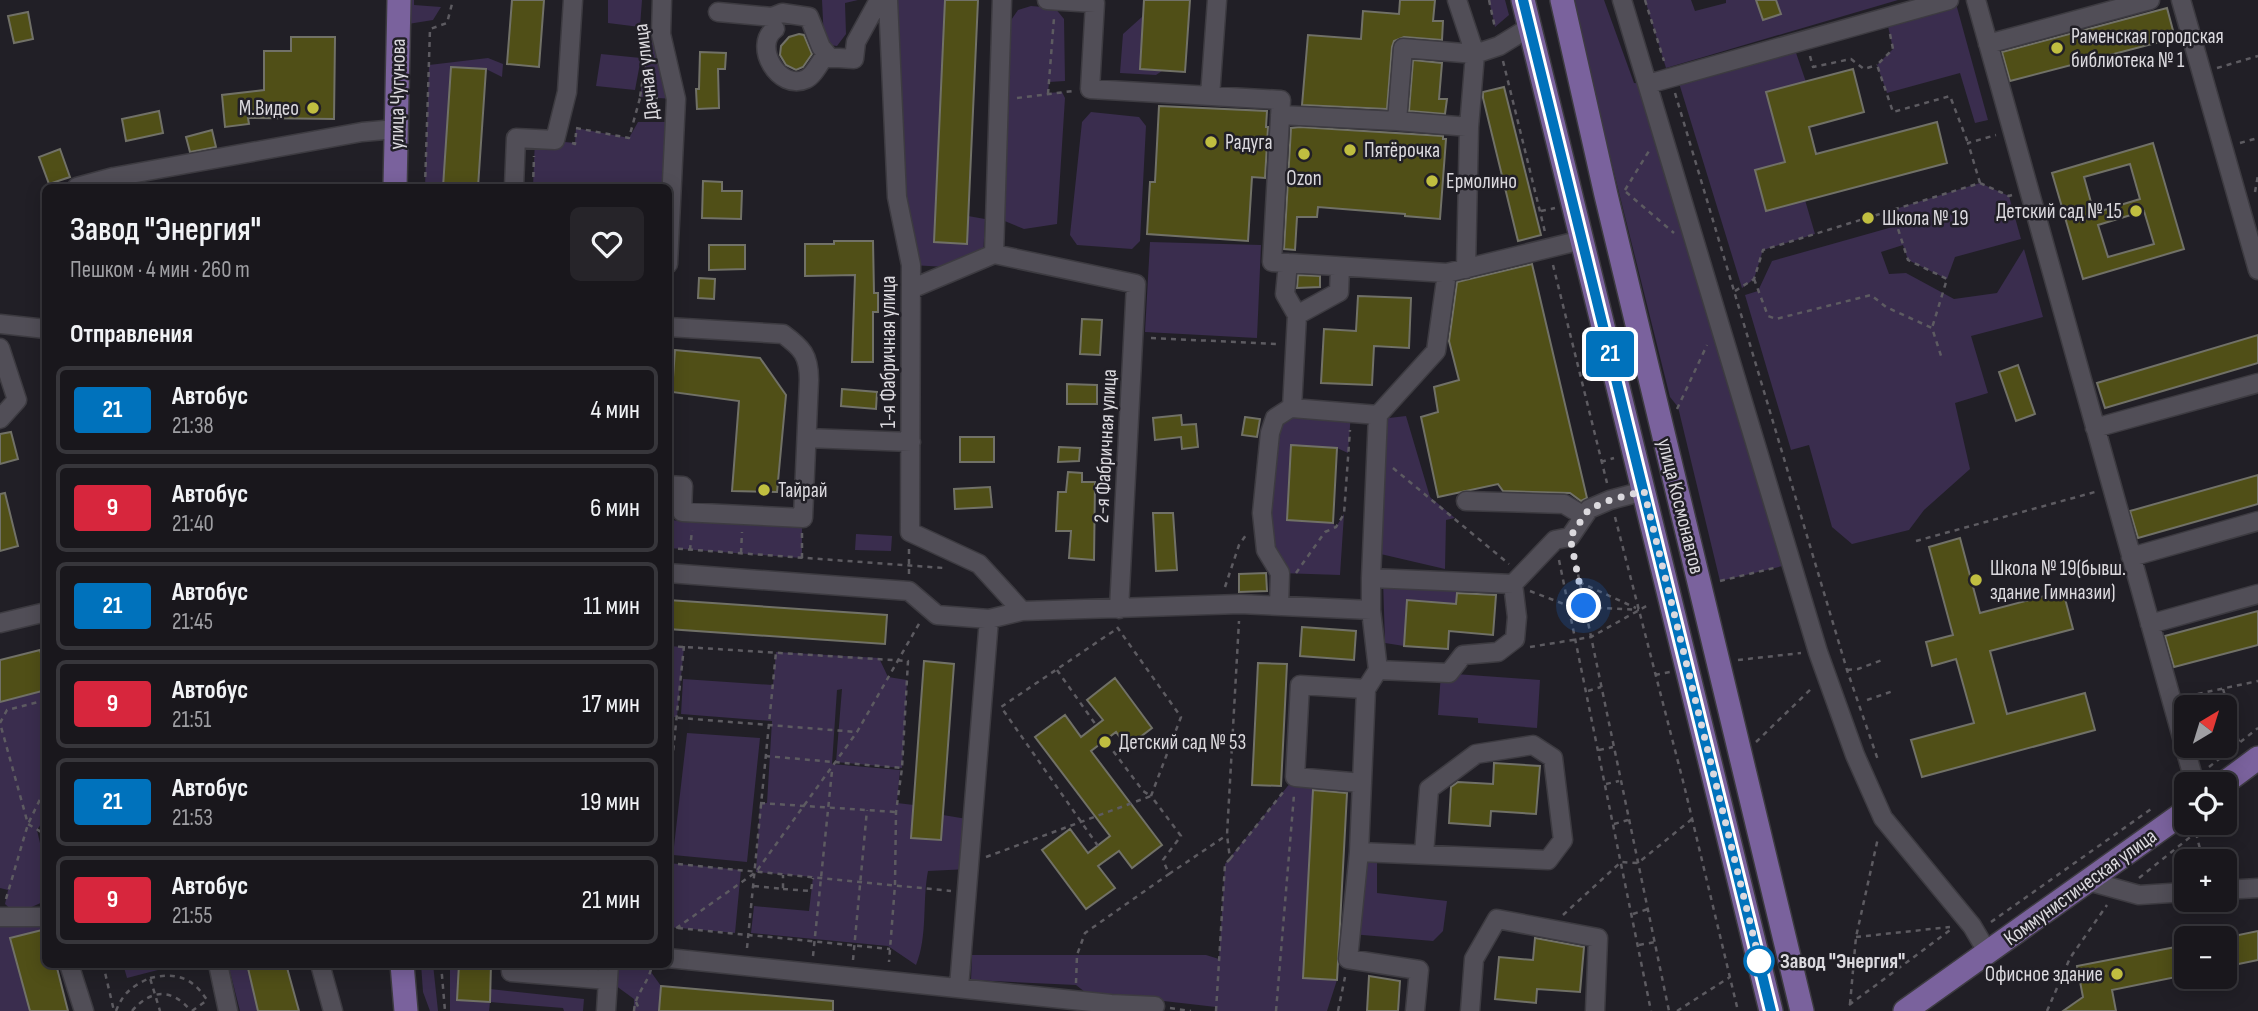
<!DOCTYPE html>
<html lang="ru">
<meta charset="utf-8">
<style>
:root{--surface:#19171c;--page:#262429;--text:#f1f3f6;--muted:#9f9fa3;--line:#37363b}
body{margin:0;font-family:"Sofia Sans Condensed",sans-serif;background:var(--page);color:var(--text);height:100vh;display:flex;flex-direction:column;font-size:26px;white-space:nowrap}
*{box-sizing:border-box;margin:0}
p{font-size:23px;color:var(--muted)}
.icon{flex:none;width:38px;height:38px;fill:none;stroke:currentColor;stroke-width:2;stroke-linecap:round;stroke-linejoin:round}
.map{position:relative;flex:1;overflow:hidden}
.side{position:absolute;left:42px;top:184px;width:630px;height:784px;display:flex;flex-direction:column;background:var(--surface);border-radius:10px;box-shadow:0 4px 18px #0003,0 0 0 2px var(--line)}
.side>*{flex:none}
.badge{padding:0 14px;border-radius:5px;font-size:24px;line-height:46px}
.needle{width:46px;rotate:38deg}
.buttons{position:absolute;left:2174px;top:695px;display:grid;gap:14px}
.buttons a{display:grid;place-items:center;width:63px;height:63px;border-radius:10px;background:var(--surface);box-shadow:0 4px 18px #0003,0 0 0 2px var(--line);font-size:35px}
.you{position:absolute;width:35px;height:35px;margin:-18px;border:5px solid #fff;border-radius:50%;background:#1a73e8;box-shadow:0 0 0 10px #1a73e833}
.map>.badge{position:absolute;translate:-50% -50%;box-shadow:0 0 0 4px #fff}
h2{padding:0 28px;font-size:26px;line-height:63px}
.round{display:grid;place-items:center;flex:none;width:74px;height:74px;border-radius:10px;background:var(--page)}
.overview{display:flex;align-items:center;justify-content:space-between;height:119px;padding:0 28px}
h1{font-size:33px;font-weight:600;line-height:52px}
ul{padding:0;list-style:none}
li{display:flex;align-items:center;gap:21px;height:88px;margin:0 14px 10px;padding:0 14px;border:4px solid var(--line);border-radius:10px}
li div{flex:1}
li b{display:block;font-size:26px}
li em{font-style:normal}
li .badge{min-width:77px;font-weight:700;text-align:center}
.map>svg:first-child{display:block}
</style>
<div class="map">
<svg width="2258" height="1011" viewBox="0 0 2258 1011">
<rect width="100%" height="100%" fill="#211f26"/>
<!-- green -->
<path fill="#3a2d4e" d="M399,0H414V5L441,7L433,20L408,24Z
M608,0H642L640,27L608,23Z
M822,0H858L845,3L846,34L837,46L829,45L824,41Z
M888,0H945L934,242L966,244L968,216L985,219L983,259L964,268L911,265Z
M1489,0H1505L1509,15L1495,27Z
M1571,0H1604L1634,83L1648,84L1791,564L1720,581L1678,407L1670,397Z
M1645,0H1691L1695,11L1726,3V0H1898L1666,68Z
M1955,0L1988,120L1975,123L1960,73L1887,93L1877,65L1893,49L1886,17Z
M1031,6L1055,8L1064,19L1065,81L1049,82L1048,93L1062,92L1065,98L1057,224L1024,229L995,217L1009,23L1018,10Z
M1143,16L1140,69L1162,71L1156,75L1120,73L1123,34Z
M650,28L661,34L676,99L640,97Z
M1794,47L1806,82L1785,162L1755,170L1766,211L1805,200L1815,234L1763,250L1754,279L1742,288L1679,83Z
M601,54L641,58L635,90L596,86Z
M488,58L503,64L502,77L486,69L451,67L443,187H425L429,65Z
M1091,112L1139,117L1146,126L1140,241L1132,249L1077,245L1070,235L1082,122Z
M638,122H670L668,187H533L535,139L575,143L576,128L629,138Z
M1980,183L2009,196L2021,239L1955,257L1947,279L1908,260L1903,245L1881,252L1889,274L1906,273L1954,299L1997,293L2024,249L2043,317L1971,336L1988,393L1955,403L1970,469L1924,510L1909,530L1852,544L1832,527L1809,445L1791,450L1745,295L1758,291L1772,261L1896,226L1892,210Z
M1150,242L1261,245L1257,338L1145,332Z
M1292,407L1351,413L1348,453L1337,448L1291,446L1287,520L1333,523L1336,527L1344,514L1340,575L1280,573L1262,513L1270,433Z
M1406,416L1430,497L1455,518L1446,520L1445,569L1372,552L1378,424L1389,418Z
M668,520L802,528V558L669,548Z
M856,534L892,536L891,551L855,550Z
M1383,579L1457,589L1456,604L1407,600L1404,646L1385,643Z
M668,646L684,647L677,717H669Z
M776,652L879,658L888,677L907,680L902,768L836,762L842,689L837,690L832,764L900,770L897,803L914,805L911,838L941,840L943,815L973,820L969,869L928,871C922,902 928,936 916,965L888,946L751,933L754,906L809,911L813,877L756,872L760,803H767L772,721L681,714L683,679L773,685Z
M1441,673L1540,680L1537,728L1478,723V718L1438,715Z
M45,690V818L37,830L45,865V901L16,914L5,904L8,890L0,888V702Z
M687,733L760,738L747,862L673,855Z
M1295,777L1345,781L1347,792L1314,790L1337,980L1327,1011H1216V1007L1085,992L1076,985L971,980L972,955H1206L1219,959L1225,864Z
M1359,852L1377,853V893L1447,901L1443,931L1433,941L1351,934Z
M668,863L741,870L735,933L669,927Z
M0,917H45V929L10,938L30,1011H0Z
M123,964H181L127,978Z
M228,964H247L258,1011H240Z
M421,964H433L438,1011H430L423,992Z
M450,964H459L457,1000L489,1002L490,989L584,999L583,1011H564L563,1008L490,1002L489,1011H450Z
M609,964H652L651,972L661,986L659,1011H634V999L608,980Z"/>
<!-- building -->
<path fill="#504f17" stroke="#717167" stroke-width="2" fill-rule="evenodd" d="M512,0H544L539,67L507,64Z
M945,0H978L967,244L934,242Z
M1144,0H1190L1185,72L1140,69Z
M1400,0H1435L1433,21H1443L1442,40L1404,37L1394,41L1392,47L1387,109L1302,105L1308,35L1361,39L1363,11L1399,14Z
M1756,0H1776L1781,14L1763,20Z
M2167,8L2175,38L2010,81L2002,52Z
M28,12L33,39L14,43L8,16Z
M799,34L804,35L812,54L803,67L796,70L786,65L780,55L781,46L789,37Z
M291,37H335L334,119L248,118L249,124L225,127L222,95L264,90V51H291Z
M700,52L726,53L725,69H718L719,108L697,109L696,89H699Z
M1413,60L1442,63L1439,99H1447L1445,114L1409,111Z
M451,67L486,69L478,187H443Z
M1853,69L1864,112L1809,127L1816,154L1937,122L1947,163L1766,211L1755,170L1785,162L1766,92Z
M1504,87L1541,235L1518,241L1483,98V92Z
M1159,106L1267,111L1266,127H1268L1265,178L1252,177L1248,241L1147,234L1150,182H1155Z
M159,111L163,133L126,141L122,119Z
M1300,127L1443,136V139H1446L1440,219L1405,216V214L1318,207L1317,217H1297L1295,250L1284,249L1291,128Z
M212,130L216,147L190,152L186,137Z
M2153,143L2184,249L2083,279L2052,173ZM2130,164L2140,199L2094,213L2084,177ZM2144,211L2154,244L2108,257L2098,225Z
M60,149L70,177L49,184L39,157Z
M703,181L722,182V191H742L741,219L702,218Z
M834,241H873L874,293H878V312H873V362H852L855,275L805,276V244H834Z
M709,245H745V269L709,270Z
M1532,264L1587,498L1581,501L1570,493L1503,491L1498,484L1438,497L1421,417L1438,412L1434,387L1459,380L1449,341L1457,282Z
M1298,275L1320,276V287L1297,288Z
M699,278L715,279L714,299L698,298Z
M1358,296L1411,298L1409,348L1374,346L1372,385L1321,383L1324,329L1356,331Z
M1082,319L1102,320L1100,355L1080,354Z
M2258,335V363L2105,408L2097,383Z
M675,350L760,358L786,395L777,492L732,491L739,401L672,392Z
M2018,365L2035,414L2016,421L1999,372Z
M1067,384L1097,385V404H1067Z
M842,389L877,392L876,409L841,406Z
M1181,415L1182,425L1196,424L1198,447L1182,449L1181,437L1155,440L1153,418Z
M1245,417L1260,419L1257,437L1242,435Z
M11,432L18,459L0,464V434Z
M960,437H994V462H960Z
M1291,445L1337,448L1333,523L1287,520Z
M1059,447L1080,448L1079,461L1058,462Z
M1068,472L1082,473V482H1095L1094,560L1069,558L1071,531H1056L1058,492H1066Z
M2258,475V504L2138,538L2130,511Z
M990,487L992,507L955,509L954,489Z
M5,493L18,546L0,551V494Z
M1153,513H1173L1177,570L1156,571Z
M1960,538L1980,613L2063,591L2073,629L1990,651L2007,714L2085,693L2095,730L1922,777L1911,740L1974,723L1956,659L1932,666L1926,642L1953,635L1929,547Z
M1266,573L1267,591L1239,592V574Z
M1457,593L1496,595L1493,635L1449,631L1448,649L1404,646L1407,600L1456,604Z
M668,600L887,615L885,644L668,629Z
M2258,611V645L2174,667L2165,636Z
M1302,627L1356,631L1354,660L1300,656Z
M40,650L46,672V690L0,702V660Z
M924,661L954,664L941,840L911,838Z
M1258,663L1287,664L1281,786L1252,785Z
M1115,678L1152,728L1127,747L1116,732L1091,751L1162,845L1132,868L1119,851L1098,866L1115,888L1086,909L1042,850L1070,829L1088,853L1110,836L1035,737L1065,715L1081,737L1103,720L1087,700Z
M1494,763L1540,766L1536,814L1491,811L1490,826L1449,823L1451,787L1458,782L1493,784Z
M1313,790L1347,793L1337,980L1303,978Z
M46,929V964H56L68,1011H30L10,938Z
M2258,931V960L2224,967V938Z
M1535,938L1584,947L1580,992L1537,989L1536,1003L1495,999L1499,957L1533,960Z
M2186,945V975L2112,990L2116,1011H2063L2083,997L2077,966Z
M247,964H286L299,1011H258Z
M459,964H491L490,1002L457,1000Z
M1369,976L1400,981L1398,1011H1367Z
M661,986L833,1001V1011H659Z"/>
<g fill="none" stroke-linecap="round" stroke-linejoin="round">
<!-- minor casing -->
<g stroke="#3d3b41" stroke-width="21">
<path id="minor" d="M662,0L661,34L676,99L668,264
M1047,0L1095,3L1090,89L1281,100L1272,262L1447,273L1582,240
M1457,0L1475,54L1469,127L1466,269
M1622,0L1818,652L1855,755L1883,818L1972,926L1988,953
M1976,0L2195,784
M2181,0L2258,270
M718,12L772,17L782,13L809,17L821,47L830,58
M775,29C752,45 779,92 806,79C813,76 819,64 824,57L854,59L856,42L879,0
M1988,44L2150,0
M1648,84L1949,0
M1210,96L1217,0
M1280,115L1397,121L1403,48L1475,54L1499,46L1530,27
M1397,121L1469,127
M77,187L114,177L362,132L396,129
M514,187L516,138L555,140L567,92L573,0
M994,254L1002,0
M1288,263L1285,294L1297,315L1292,408L1378,415
M911,289L994,254L1136,284L1119,609
M1297,315L1339,292L1340,267
M0,324L46,329
M668,327L783,334C802,348 809,355 809,380L803,518L682,512L683,486L668,485
M0,348L17,400L0,419
M2095,428L2258,383
M807,438L911,442
M1466,501L1564,504L1584,516
M2131,557L2258,521
M668,573L909,591L937,615L989,619L1022,611L979,564L910,532L911,265L897,197L888,0
M1371,578L1378,415L1436,351L1447,273
M1279,606L1280,573L1266,550L1262,513L1270,433L1275,418L1292,407
M1022,611L1240,604L1371,610
M0,623L46,612
M2150,624L2258,594
M1378,670L1449,673L1463,655L1498,652L1515,639L1517,617L1513,584L1555,540L1570,537L1589,509L1610,500L1644,491
M1362,783L1295,777L1300,685L1366,689
M1359,852L1548,860L1563,840L1553,758L1533,745L1476,754L1429,789L1424,854
M2088,881L2139,895L2186,892
M2224,890L2258,888
M0,917H46
M668,958L1111,1004L1155,1006
M69,964L84,1011
M218,964L228,1011
M320,964L333,1011
M511,964V972L608,980
M959,987L989,619
M606,1011L609,964
M1415,1011L1419,970L1348,959L1359,852L1366,689L1378,670L1371,610V578L1513,584
M1470,1011L1474,959L1497,919L1598,938L1595,1011"/>
</g>
<!-- major casing -->
<g stroke="#3d3b41" stroke-width="26">
<path id="major" d="M1523,0L1771,1011
M1562,0L1606,195L1802,1011
M395,187L399,0
M2223,784L2258,758
M402,964L406,1011
M1905,1011L2186,811"/>
</g>
<!-- path -->
<path stroke="#5d5b61" stroke-width="2.5" stroke-dasharray="5 5" stroke-linecap="butt" d="M1489,0L1495,28
M1645,0L1664,61
M1890,34L1893,49L1877,65L1893,112L1950,96L1968,143
M647,52L640,97L658,98
M1810,56L1813,67L1851,59L1864,69L1877,65
M1503,61L1545,232
M2217,68L2258,56
M1675,93L1847,670L1878,760
M1048,94L1054,18
M1017,98L1073,91
M576,128L629,138L640,98
M572,143L575,144L576,133
M2240,143L2258,138
M1980,183L2009,196L2012,195
M425,187L430,29L447,23L453,0
M533,187L534,156
M1625,190L1649,151
M1626,192L1674,233
M2255,192L2258,175
M1892,210L1908,260L1947,279L1932,328
M1541,211L1555,208
M1553,265L1607,483
M1754,279L1768,316L1776,319L1871,295L1886,307L1932,328L1942,359
M1735,291L1754,279L1763,250L1980,183L1968,143L1996,135
M1151,338L1277,344
M1677,409L1707,345
M1601,462L1614,458
M1393,468L1509,564
M1615,517L1684,785L1738,1011
M670,523V548
M802,533V558
M1916,541L2095,492
M668,548L944,568
M690,550L692,530
M741,553L742,532
M1574,555L1669,1011
M1559,560L1651,1011
M1296,573L1325,532L1336,527L1344,514L1350,430
M909,574V549
M1720,581L1774,568
M1579,582L1636,608
M1225,587L1239,545L1246,535
M1530,591L1569,606L1639,610
M1117,627L1181,717L1151,796L1181,836L1163,860L1169,874L1227,835
M668,646L908,661L902,768L896,812L895,885L889,962
M1530,647L1591,637L1650,604
M1738,660L1801,653
M1057,670L1096,725
M1847,670L1858,669L1885,659
M1655,675L1670,672
M2223,689L2239,742
M1588,691L1601,687
M2188,696L2258,681
M46,700L7,710L0,723L28,824L46,835
M1867,700L1893,691
M668,717L857,732
M1756,742L1812,688
M1599,750L1613,747
M765,756L902,768
M2209,767L2258,728
M1606,784L1619,781
M668,800L684,646
M760,803L896,812
M2224,810L2238,799
M1614,824L1628,820
M2196,833L2203,861
M1098,846L1001,707L1118,628
M986,857L1151,796L1143,791L1105,740
M1230,859L1284,791
M668,863L951,891
M2139,878L2209,822
M754,886L783,889V875
M783,889L811,891L813,878
M6,899L28,824L46,787
M1633,914L1648,909
M1563,915L1621,862L1638,863L1692,819
M1991,922L2154,807
M668,927L890,949
M668,934L756,872L857,732L920,622
M1856,937L1950,927
M1639,945L1655,942
M747,948L776,652
M813,956L832,771
M853,960L867,810
M103,964L114,1011
M441,964L445,1011
M236,967L247,965
M150,978C176,972 192,977 207,1000
M1076,983L1077,955L1085,933L1169,874
M636,1002L640,1011
M1850,1004L1856,937L1878,838
M1849,1005L1953,928
M1170,1008L1191,1011
M116,1011C123,993 132,986 150,978L160,1011
M132,1011C151,989 172,988 191,1011
M192,1011L206,1001
M634,1011C635,993 650,982 652,964
M1216,1011L1225,864L1230,859L1227,835L1239,621
M1276,1011L1294,795
M1338,1011L1345,977
M1677,1011L1730,977
M2047,1011L2070,958L2107,905"/>
<!-- minor -->
<use href="#minor" stroke="#514e57" stroke-width="18"/>
<!-- major -->
<use href="#major" stroke="#7a629d" stroke-width="23"/>
</g>
<g fill="none" stroke-linecap="round" stroke-linejoin="round">
<!-- line casing -->
<g stroke="#fff" stroke-width="16">
<path id="line" d="M1523,0L1771,1011"/>
</g>
<!-- line -->
<use href="#line" stroke="#0072bc" stroke-width="10"/>
<!-- walk -->
<path stroke="#dbd9de" stroke-width="7" stroke-dasharray="0 12.6" d="M1584,606L1570,537L1589,509L1610,500L1644,491L1760,963L1759,961"/>
</g>
<!-- markers -->
<g fill="#c0be40" stroke="#211f26" stroke-width="2.5">
<circle cx="2057" cy="48" r="7"/>
<circle cx="313" cy="108" r="7"/>
<circle cx="1211" cy="142" r="7"/>
<circle cx="1350" cy="150" r="7"/>
<circle cx="1304" cy="154" r="7"/>
<circle cx="1432" cy="181" r="7"/>
<circle cx="2136" cy="211" r="7"/>
<circle cx="1868" cy="218" r="7"/>
<circle cx="764" cy="490" r="7"/>
<circle cx="1976" cy="580" r="7"/>
<circle cx="1105" cy="742" r="7"/>
<circle cx="2117" cy="974" r="7"/>
</g>
<circle fill="#fff" stroke="#0072bc" stroke-width="3.5" cx="1759" cy="961" r="14"/>
<g text-anchor="middle" stroke-width="5" stroke-linejoin="round" paint-order="stroke">
<!-- poi labels -->
<g font-size="21" fill="#dbd9de" stroke="#211f26" text-anchor="start">
<text x="2071" y="43">Раменская городская<tspan x="2071" dy="24">библиотека № 1</tspan></text>
<text x="299" y="115" text-anchor="end">М.Видео</text>
<text x="1225" y="149">Радуга</text>
<text x="1364" y="157">Пятёрочка</text>
<text x="1304" y="185" text-anchor="middle">Ozon</text>
<text x="1446" y="188">Ермолино</text>
<text x="2122" y="218" text-anchor="end">Детский сад № 15</text>
<text x="1882" y="225">Школа № 19</text>
<text x="778" y="497">Тайрай</text>
<text x="1990" y="575">Школа № 19(бывш.<tspan x="1990" dy="24">здание Гимназии)</tspan></text>
<text x="1119" y="749">Детский сад № 53</text>
<text x="2103" y="981" text-anchor="end">Офисное здание</text>
</g>
<!-- street labels -->
<g font-size="21" fill="#dbd9de" stroke="#211f26">
<text transform="translate(646 72) rotate(-97)" y="7">Дачная улица</text>
<text transform="translate(397 94) rotate(-89)" y="7">улица Чугунова</text>
<text transform="translate(888 352) rotate(-90)" y="7">1-я Фабричная улица</text>
<text transform="translate(1105 446) rotate(-87)" y="7">2-я Фабричная улица</text>
<text transform="translate(1681 506) rotate(76)" y="7">улица Космонавтов</text>
<text transform="translate(2080 887) rotate(-36)" y="7">Коммунистическая улица</text>
</g>
<!-- stop labels -->
<g font-size="21" font-weight="bold" fill="#dbd9de" stroke="#211f26" text-anchor="start">
<text x="1780" y="968">Завод "Энергия"</text>
</g>
</g>
</svg>
<div class="buttons">
<a><svg class="needle" viewBox="-14 -14 28 28"><path d="M0-13l5 13h-10z" fill="#e53935"/><path d="M0 13l5-13h-10z" fill="#9f9fa3"/></svg></a>
<a><svg class="icon" aria-label="locate" viewBox="0 0 24 24"><circle cx="12" cy="12" r="6"/><path d="M12 2v4M12 18v4M2 12h4M18 12h4"/></svg></a>
<a>+</a>
<a>−</a>
</div>
<div class="you" style="left:1584px;top:606px"></div>
<b class="badge" style="left:1610px;top:354px;background:#0072bc;color:#fff">21</b>
<section class="side">
<div class="overview"><div><h1>Завод &quot;Энергия&quot;</h1><p>Пешком · 4 мин · 260 m</p></div><a class="round"><svg class="icon" aria-label="heart" viewBox="0 0 24 24"><path d="M12 20l-8-8c-3-5 5-10 8-4 3-6 11-1 8 4z"/></svg></a></div>
<h2>Отправления</h2>
<ul>
<li><span class="badge" style="background:#0072bc;color:#fff">21</span><div><b>Автобус</b><p>21:38</p></div><em>4 мин</em></li>
<li><span class="badge" style="background:#d7263d;color:#fff">9</span><div><b>Автобус</b><p>21:40</p></div><em>6 мин</em></li>
<li><span class="badge" style="background:#0072bc;color:#fff">21</span><div><b>Автобус</b><p>21:45</p></div><em>11 мин</em></li>
<li><span class="badge" style="background:#d7263d;color:#fff">9</span><div><b>Автобус</b><p>21:51</p></div><em>17 мин</em></li>
<li><span class="badge" style="background:#0072bc;color:#fff">21</span><div><b>Автобус</b><p>21:53</p></div><em>19 мин</em></li>
<li><span class="badge" style="background:#d7263d;color:#fff">9</span><div><b>Автобус</b><p>21:55</p></div><em>21 мин</em></li>
</ul>
</section>
</div>
